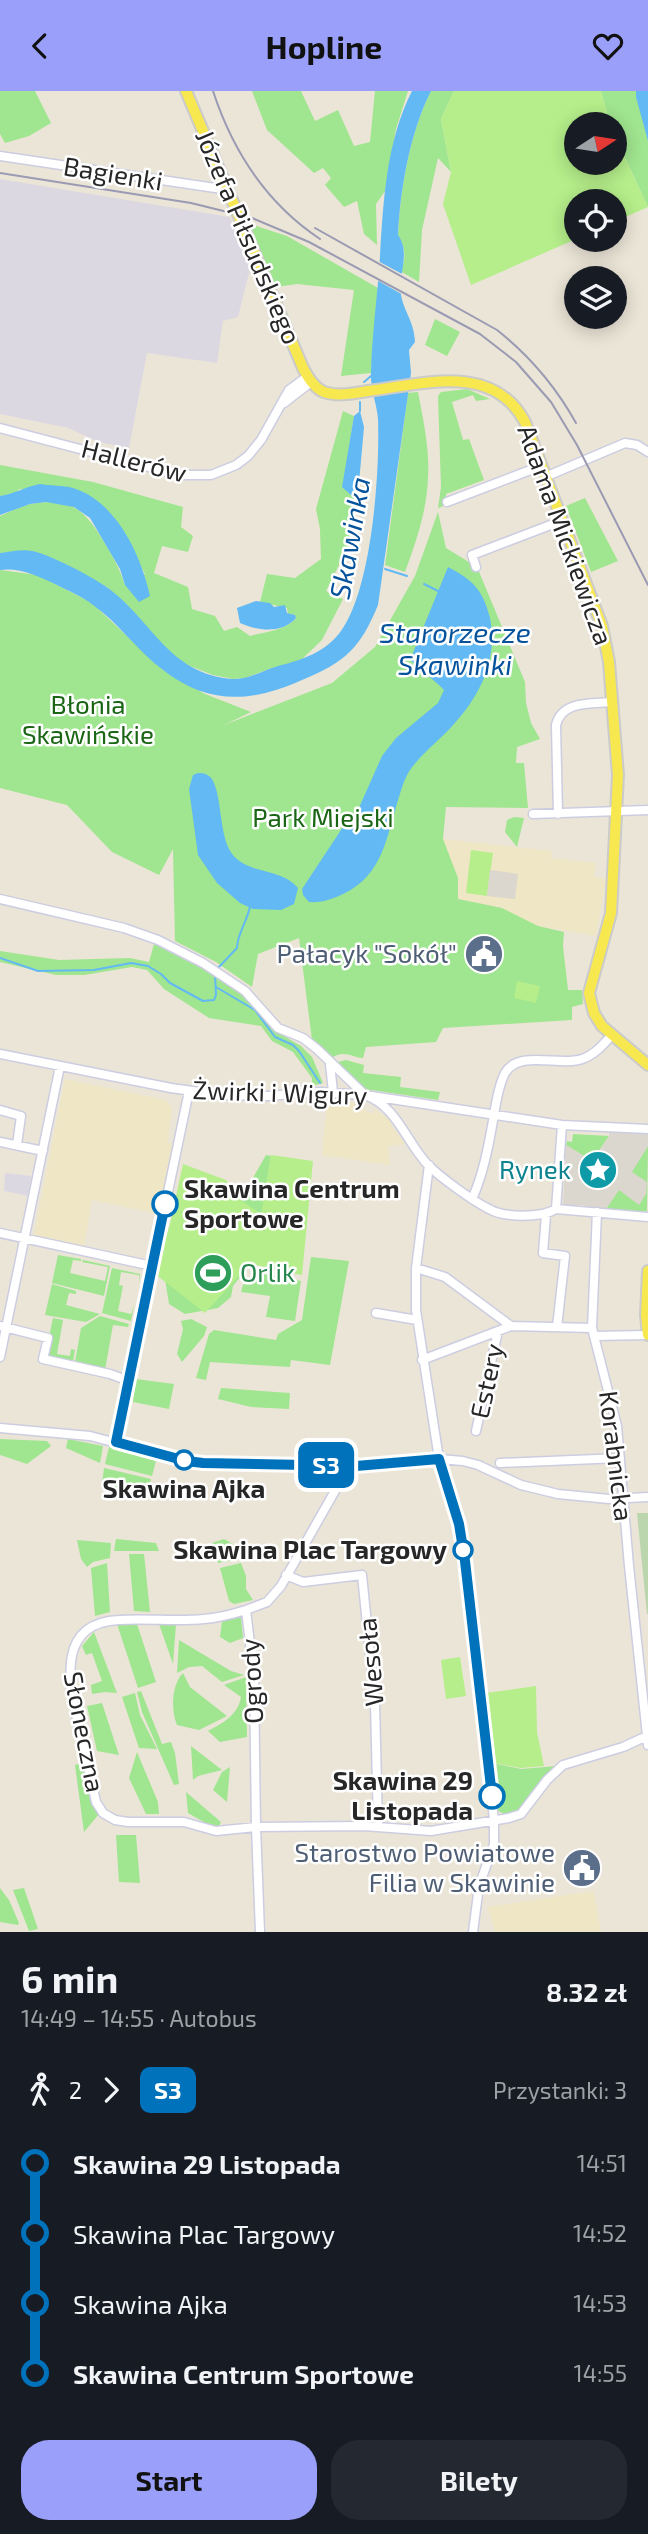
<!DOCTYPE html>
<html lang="pl">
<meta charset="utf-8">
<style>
:root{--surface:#171b24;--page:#242831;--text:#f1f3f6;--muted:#9ea1a6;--accent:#9a9ffa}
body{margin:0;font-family:"Exo 2",sans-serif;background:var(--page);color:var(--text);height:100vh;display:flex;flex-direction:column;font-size:26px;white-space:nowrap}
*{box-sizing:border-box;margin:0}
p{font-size:23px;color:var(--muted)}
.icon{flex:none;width:38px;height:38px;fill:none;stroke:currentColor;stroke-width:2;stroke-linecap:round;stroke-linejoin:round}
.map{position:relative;height:1841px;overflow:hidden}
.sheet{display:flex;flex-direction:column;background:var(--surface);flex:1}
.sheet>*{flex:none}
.badge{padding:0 14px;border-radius:10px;font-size:24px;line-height:46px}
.needle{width:46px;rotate:78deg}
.buttons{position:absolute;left:564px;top:21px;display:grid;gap:14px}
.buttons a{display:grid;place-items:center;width:63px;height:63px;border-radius:50%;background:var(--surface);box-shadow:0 4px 18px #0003;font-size:35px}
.map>.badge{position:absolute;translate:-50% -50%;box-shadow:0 0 0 4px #fff}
.legs{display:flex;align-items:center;gap:10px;height:77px;padding:0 21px;font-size:23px}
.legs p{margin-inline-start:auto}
.summary{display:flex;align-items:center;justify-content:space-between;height:119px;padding:0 21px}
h1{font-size:38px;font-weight:700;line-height:52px}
.cta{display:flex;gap:14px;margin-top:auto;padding:14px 21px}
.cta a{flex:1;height:80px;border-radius:28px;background:var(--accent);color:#111;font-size:28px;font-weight:700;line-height:80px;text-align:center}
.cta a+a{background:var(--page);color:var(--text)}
ul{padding:0 21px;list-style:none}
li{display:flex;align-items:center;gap:24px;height:70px;font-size:26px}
li i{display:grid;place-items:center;width:10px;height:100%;margin:0 9px;background:currentColor}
li i::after{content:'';width:18px;height:18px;margin:-9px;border:5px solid;border-radius:50%;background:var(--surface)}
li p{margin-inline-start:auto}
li:first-child i{background:linear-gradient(#0000 50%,currentColor 0)}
li:last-child i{background:linear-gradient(currentColor 50%,#0000 0)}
header{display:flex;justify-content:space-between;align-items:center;height:91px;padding:0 21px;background:var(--accent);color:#111;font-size:32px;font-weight:700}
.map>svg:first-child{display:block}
</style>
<header><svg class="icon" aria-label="back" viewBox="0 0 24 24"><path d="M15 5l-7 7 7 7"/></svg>Hopline<svg class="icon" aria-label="heart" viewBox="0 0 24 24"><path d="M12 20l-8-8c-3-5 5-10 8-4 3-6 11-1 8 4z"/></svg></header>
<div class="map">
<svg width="648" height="1841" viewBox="0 0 648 1841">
<rect width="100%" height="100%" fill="#ebe5d7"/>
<!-- industrial -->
<path fill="#dcd8e2" d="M0,88L230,126L250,178L238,226L223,230L217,272L147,262L129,357L99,351L68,337L0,323Z
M5,1082L31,1085L28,1105L4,1100Z"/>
<!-- education -->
<path fill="#eee6c4" d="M443,748L552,760L551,767L596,772L594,786L606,788L596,845L538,835L502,817L457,808L458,787Z
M65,988L166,1009L172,1017L168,1052H173L159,1123L92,1109L84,1155L34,1144Z
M348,1009L372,1023L375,1019L390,1028L392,1036L405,1053L388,1055L390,1074L322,1064L327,1012Z
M594,1800L601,1841H495L488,1816Z"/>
<!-- green -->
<path fill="#a0e58f" d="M0,0H35L51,32L29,45L5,52L0,43Z
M252,0H301L315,30L338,19L354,55L370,51L375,0H408L396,38L385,100L376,113L377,154L364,143L357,110L344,116L325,94L331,87L323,77L314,82L267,39Z
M431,0H454L441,28L451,81L438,67L422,139L419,191L400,180C407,170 405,154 398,145C400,99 410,41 431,0Z
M601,0H636L648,50V116L614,43V33H610Z
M253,134L287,145L378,197L371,282L341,285L354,199L297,193L276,196L250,135Z
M435,228L460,241L447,265L425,254Z
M467,298L490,308L476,310L473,304L452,311L463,349L469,348L484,389L446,403V414L438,417L441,396L438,305L441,301Z
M418,301C423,328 430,359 428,387C427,419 416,451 405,481L385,474L408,302Z
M343,320L354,325L343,396L352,405L358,403L349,454L326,500L343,508L322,549L300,570L269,578L245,587L233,588L213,584L182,572L167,559L107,496L60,471L31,460L0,462V425C11,421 19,415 31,413C73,405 86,421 106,454C114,467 120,479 125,494L145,483L113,425L20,398L13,404L0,405V374L93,391L183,416L181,436L193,445L188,461L162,455L154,482L188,496L192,518L215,525L224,540L237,536L250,545C265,541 287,539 296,527L295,524L288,523L287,517L260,511L267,483L295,487L321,468L320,438L316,418Z
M585,407L618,470L591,481L566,415Z
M438,421L446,457L477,476L525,591L526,612L531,632L540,648L517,656L516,672H524L528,717L446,716L443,748L458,787V808L502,817L538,835L564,841L563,855L568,899H582L583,913L572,916V929L443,937L436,951L366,956L363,967C352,966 344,959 333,966L312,949L299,847L258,863L252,896L216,871L175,850L173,758L159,784L112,761L67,714L0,697V479L38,484L92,512L163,579L205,603L251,621L224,634L332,592L375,556L415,485Z
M514,726L524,727L517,756L505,741L507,729Z
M154,853L209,881L242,903L261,921L277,941L301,955L312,966L323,992L312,995V987L293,961L272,950L261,935L209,927L164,898L147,879L132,876L84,884H56L0,871V860L59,869L130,867L149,871Z
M346,969L364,974L363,982L401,986L400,996L440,1001L438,1009L365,998L338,971Z
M573,1043L609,1045L592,1070L566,1054L567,1050L572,1051Z
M648,1055L647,1120L634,1121L633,1119L606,1118Z
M266,1064L271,1065L262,1123L237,1115Z
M58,1164L81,1168V1170L73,1169L70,1182L105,1190L108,1176L82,1171L83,1169L110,1175L104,1205L52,1192Z
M256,1166L233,1195L231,1206L218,1217L185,1223L169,1213L165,1188Z
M311,1166L349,1170L330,1274L291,1269L290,1276L210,1271L206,1289L196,1287L209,1243L214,1239L276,1249L278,1243L302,1229Z
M112,1177L140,1183L139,1192V1184L121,1181L119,1194L123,1195L118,1220L131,1223L134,1214L131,1230L102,1222Z
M257,1182L301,1190L295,1230L266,1226L270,1205L241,1201L243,1194Z
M52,1193L76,1200V1203L69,1202L66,1214L100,1223L86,1231L45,1224Z
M100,1225L129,1233L128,1236L113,1234L105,1279L120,1282V1284L75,1271L81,1237Z
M53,1227L63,1229L57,1263L70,1265L71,1258L75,1259L72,1277L44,1270Z
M191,1228L207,1236L204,1245L182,1271L177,1263L183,1238L181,1230Z
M136,1288L174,1293L169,1318L133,1311Z
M221,1297L290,1302L289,1318L251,1316L218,1308Z
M0,1348L47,1350L51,1355L27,1373L0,1364Z
M68,1348L103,1355L100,1372L66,1357Z
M109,1356L156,1370L152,1385L105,1373Z
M104,1377L151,1388L148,1401L126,1395L125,1399L102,1392Z
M116,1448L156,1452L159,1460H114Z
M224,1448L240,1457L243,1467L218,1472L212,1452Z
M77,1449L111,1452L110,1467L93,1471L87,1476L81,1468Z
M129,1463H144L150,1521L134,1520Z
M107,1472L110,1521L95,1525L91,1477Z
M241,1472L246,1485V1498L253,1509L234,1513L229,1510L220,1477Z
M241,1526L243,1547L230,1552L220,1546L222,1530Z
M117,1533H137L156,1591L138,1597Z
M159,1533H176L173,1573Z
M94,1541L117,1602L105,1601L92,1603L91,1594L102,1590L92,1562L86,1564L82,1555Z
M179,1549L231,1580L244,1584L222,1591L202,1575L189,1576L177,1582Z
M183,1582L190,1596L227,1625L199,1639L177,1634C171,1620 171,1594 183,1582Z
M246,1586L247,1646L220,1651L208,1640C223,1632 238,1624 241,1606L224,1594Z
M141,1600L162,1653L171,1651L175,1662L179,1693L174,1694L142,1621L137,1601Z
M135,1602L140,1624L157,1658L139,1657L122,1606Z
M102,1612L117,1658L119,1664L97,1660L87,1615Z
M191,1655L222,1679L198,1685L193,1689Z
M137,1661L158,1711L159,1723H146L129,1687Z
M82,1672L90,1709L99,1723L84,1741L75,1674Z
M492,1672L521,1678L557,1675L518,1719L504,1723L497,1719Z
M230,1676L227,1711L213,1699L222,1681Z
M186,1701L221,1731L219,1735H211L188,1722Z
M116,1744H136L140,1792L119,1791Z
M0,1797L9,1809L19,1832L18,1834L0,1831Z
M24,1797L38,1838L29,1840L13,1799Z"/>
<!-- cemetery -->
<path fill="#bbd6ad" d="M637,1422H648V1523H647Z"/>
<!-- pitch -->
<path fill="#b5ee8a" d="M454,0H601L610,33H576V72H614V43L648,116L614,131V110H576V148L471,194L443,113L451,81L441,28Z
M471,759L493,762L487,805L466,802Z
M517,890L540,895L536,912L514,907Z
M271,1064L313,1070L302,1184L250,1173L205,1222L155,1183L170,1133L183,1073L226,1089L242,1110L261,1123Z
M460,1566L466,1605L446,1608L441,1569Z
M536,1595L537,1641L544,1675L521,1677L493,1672L486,1602Z"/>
<!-- plaza -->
<path fill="#dbd7ce" d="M490,779L518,783L515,808L487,805Z
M609,1038L648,1040V1055L632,1081L647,1091L646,1103L639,1114L619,1099L606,1118L585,1116L584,1114H563L566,1054L592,1070L609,1046Z"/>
<!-- water -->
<path fill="#62b9f4" d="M412,0H431C410,41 400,99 398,144C411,162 398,183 401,204C404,221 414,230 415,251L409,259L411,282L378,514C360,558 345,571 302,589C251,612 208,614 163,579C137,560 119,532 93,514C82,505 68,500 55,493C39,485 18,476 0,479V462C10,461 22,458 32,460C49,463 93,486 108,497C153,530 168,583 233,588C249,589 263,579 278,575C302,569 326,561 341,540C372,497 380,381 378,328C377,313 370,297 371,281C372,248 376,214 379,181C383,120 384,55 412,0Z
M636,0H648V50L636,6Z
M360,320L364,336L358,403L352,405L342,396L354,325Z
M40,393C50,395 63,394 73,397C116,410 141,464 150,505L139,511L125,494L120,478L90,427L74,416L46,411L30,413L0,424V405C14,403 25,396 40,393Z
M448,476C473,489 483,499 490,527C498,568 481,603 454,633C440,649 422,662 410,679C404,688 401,700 398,709C387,746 382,784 345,802C333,808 322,812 309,811L303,804L302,798L345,733L358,719L382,665L396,647L438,612L444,599L440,595L410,569Z
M256,510L270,512L274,516L285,514L287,522L295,524L296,527C282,543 258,540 240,532L237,517Z
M198,682C204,682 208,683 212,688C222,706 219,737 229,758C243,785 280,775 298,797L294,813L281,819L253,818L240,812L217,792L198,764L189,698L193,684Z"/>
<!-- pier -->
<path fill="#ebe5d7" d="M376,169L404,184L405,205L375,188Z"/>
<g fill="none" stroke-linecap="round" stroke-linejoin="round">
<!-- stream -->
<path stroke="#62b9f4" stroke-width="2" d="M364,291L371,285
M360,320V311
M385,478L407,485
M424,493L438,500
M0,867L38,880L94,879L131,872L148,875L161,883L170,892L203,910L214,909L216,904L215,884
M218,877L237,857C237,843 248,829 250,815
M216,896L255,919L275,946L293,954L299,960L320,992"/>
<!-- minor casing -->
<g stroke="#cccde1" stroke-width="11">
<path id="minor" d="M0,65L222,98L227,96
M284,312L311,291
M0,337L179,384H211L236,374L248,365L261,349L289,299L308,285
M545,386L625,352L637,354L648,361
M447,411L541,375
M476,476L472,464L561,430
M533,723L648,719
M558,723L556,634C562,609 592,613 612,611
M0,808L124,837L158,849L203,872L245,900L278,937L303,947L317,958L365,1004C397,1015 406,1051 428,1074C441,1087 473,1110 489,1118C505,1127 541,1127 556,1118
M0,963L171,997L221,1004L268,1005L320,1001L365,1004L562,1034L648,1038
M330,973L333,1001
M0,1019L21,1025L17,1054
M0,1051L43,1060
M429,1074L416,1177V1219L439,1368L459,1433L465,1470L494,1729V1753L479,1795L473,1841
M472,1108C484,1082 489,1052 494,1024C496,1011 499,994 505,982C519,958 560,976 582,968C594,964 603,954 611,945
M556,1118L648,1126
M556,1118L562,1034
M597,1121L592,1237L617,1335L629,1475L648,1654
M546,1124L543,1162L565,1165L557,1236
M0,1142L152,1175
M416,1177L445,1186L511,1235
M376,1222L417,1229
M0,1235L48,1247L43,1268L110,1283L129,1290
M594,1245L647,1244
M0,1266L60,975
M422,1269L511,1235L592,1237
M0,1337L90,1345L166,1365L203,1372L356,1375L439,1368L463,1370L478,1374L521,1394L558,1403L609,1408L648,1406
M476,1340L498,1240
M116,1351L189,1000
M500,1372L620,1367
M286,1484L303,1491L362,1484L375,1612L378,1735
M246,1519C233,1523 218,1527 204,1528C176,1531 147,1527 119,1529C54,1532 70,1596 79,1638C85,1663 91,1687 96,1711L103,1722L115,1729L128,1731H184L216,1740L256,1736L364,1735L431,1740L509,1727L521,1723L547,1689L563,1674L623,1656L647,1645
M260,1841L256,1736L254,1586L246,1519L267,1511L281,1495L344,1384L347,1375"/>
</g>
<!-- major casing -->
<g stroke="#cbcbcb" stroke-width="14">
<path id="major" d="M186,0L303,277C308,287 314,297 324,301C338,306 354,302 368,300C423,293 493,271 525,331L602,535L609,571L618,684L611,822L589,902L594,922L602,935L648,974
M648,1180L646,1224L648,1244"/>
</g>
<!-- minor -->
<use href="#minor" stroke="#fff" stroke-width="8"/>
<!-- major -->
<use href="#major" stroke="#f8e84f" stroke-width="10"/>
<!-- rail -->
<path stroke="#9a9ab3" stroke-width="2" d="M213,0C233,61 266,112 320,148
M0,82L191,112L252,127L309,151L480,243L516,271L551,311L577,354L648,494
M315,137L497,239C530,265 556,296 576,332"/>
</g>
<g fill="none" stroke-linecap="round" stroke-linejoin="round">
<!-- line-1 casing -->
<g stroke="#fff" stroke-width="16">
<path id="line-1" d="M165,1113L116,1351L186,1370L203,1372L356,1375L439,1368L459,1433L465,1470L492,1705"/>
</g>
<!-- line-1 -->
<use href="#line-1" stroke="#0072bc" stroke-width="10"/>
</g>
<!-- icons -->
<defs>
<g id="civic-disc" transform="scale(2.0125)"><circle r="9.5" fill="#5c6f8a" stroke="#fff"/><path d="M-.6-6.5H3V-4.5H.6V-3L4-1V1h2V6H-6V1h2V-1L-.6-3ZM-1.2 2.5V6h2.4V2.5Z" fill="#fff"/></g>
<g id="sight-disc" transform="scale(2.0125)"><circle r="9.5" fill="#0f9aa8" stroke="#fff"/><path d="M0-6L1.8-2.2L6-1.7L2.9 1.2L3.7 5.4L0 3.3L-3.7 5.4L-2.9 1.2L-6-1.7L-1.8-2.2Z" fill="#fff"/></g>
<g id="stadium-disc" transform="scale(2.0125)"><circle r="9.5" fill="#2e9e5b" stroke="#fff"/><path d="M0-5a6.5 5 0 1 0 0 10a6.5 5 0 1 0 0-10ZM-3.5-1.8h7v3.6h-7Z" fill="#fff"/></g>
</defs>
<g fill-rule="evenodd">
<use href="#civic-disc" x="484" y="863"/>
<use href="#sight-disc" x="598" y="1079"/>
<use href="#stadium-disc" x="213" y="1182"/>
<use href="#civic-disc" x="582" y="1777"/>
</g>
<!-- markers -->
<g fill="#fff" stroke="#0072bc" stroke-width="3.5">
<circle cx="165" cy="1113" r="12"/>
<circle cx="184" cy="1369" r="9"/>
<circle cx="463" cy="1459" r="9"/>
<circle cx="492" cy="1705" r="12"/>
</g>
<g text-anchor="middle" stroke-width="5" stroke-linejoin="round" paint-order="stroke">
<!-- street labels -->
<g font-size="26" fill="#272727" stroke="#fff">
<text transform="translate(113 83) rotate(9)" y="9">Bagienki</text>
<text transform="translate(248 146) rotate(67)" y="9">Józefa Piłsudskiego</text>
<text transform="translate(134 370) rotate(14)" y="9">Hallerów</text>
<text transform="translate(565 444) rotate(70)" y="9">Adama Mickiewicza</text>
<text transform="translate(280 1002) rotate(2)" y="9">Żwirki i Wigury</text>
<text transform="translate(487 1290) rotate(-78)" y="9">Estery</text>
<text transform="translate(616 1365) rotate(83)" y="9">Korabnicka</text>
<text transform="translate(371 1571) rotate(-95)" y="9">Wesoła</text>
<text transform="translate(252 1590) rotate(-93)" y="9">Ogrody</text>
<text transform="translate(84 1641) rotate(79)" y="9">Słoneczna</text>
</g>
<!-- park labels -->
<g font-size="26" fill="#1a6615" stroke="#fff">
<text x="88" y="623">Błonia<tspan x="88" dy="30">Skawińskie</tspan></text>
<text x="323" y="736">Park Miejski</text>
</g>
<!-- service labels -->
<g font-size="26" fill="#4e5e75" stroke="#fff" text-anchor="end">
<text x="457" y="872">Pałacyk "Sokół"</text>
<text x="555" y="1771">Starostwo Powiatowe<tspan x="555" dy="30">Filia w Skawinie</tspan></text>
</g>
<!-- culture labels -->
<g font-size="26" fill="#0d838f" stroke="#fff" text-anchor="end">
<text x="571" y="1088">Rynek</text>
</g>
<!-- stop labels -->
<g font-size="26" font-weight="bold" fill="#272727" stroke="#fff" text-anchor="end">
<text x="184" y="1107" text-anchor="start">Skawina Centrum<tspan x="184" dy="30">Sportowe</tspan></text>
<text x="184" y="1407" text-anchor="middle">Skawina Ajka</text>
<text x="447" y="1468">Skawina Plac Targowy</text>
<text x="473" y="1699">Skawina 29<tspan x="473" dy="30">Listopada</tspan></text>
</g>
<!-- leisure labels -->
<g font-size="26" fill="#27864d" stroke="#fff" text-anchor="start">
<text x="240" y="1191">Orlik</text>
</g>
<!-- water labels -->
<g font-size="28" font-style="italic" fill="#06539c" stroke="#fff">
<text transform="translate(350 447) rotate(-80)" y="10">Skawinka</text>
<text x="455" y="552">Starorzecze<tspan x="455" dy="32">Skawinki</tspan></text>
</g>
</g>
</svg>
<div class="buttons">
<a><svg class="needle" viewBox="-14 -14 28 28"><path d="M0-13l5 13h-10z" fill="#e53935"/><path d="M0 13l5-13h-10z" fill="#9ea1a6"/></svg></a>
<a><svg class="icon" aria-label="locate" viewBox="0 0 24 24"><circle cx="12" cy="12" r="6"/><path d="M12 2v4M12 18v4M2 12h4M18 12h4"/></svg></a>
<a><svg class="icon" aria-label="layers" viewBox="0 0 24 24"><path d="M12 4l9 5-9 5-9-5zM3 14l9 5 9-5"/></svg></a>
</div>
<b class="badge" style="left:326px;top:1374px;background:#0072bc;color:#fff">S3</b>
</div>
<section class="sheet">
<div class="summary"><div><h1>6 min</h1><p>14:49 – 14:55 · Autobus</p></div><b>8.32 zł</b></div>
<div class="legs"><svg class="icon" aria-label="walk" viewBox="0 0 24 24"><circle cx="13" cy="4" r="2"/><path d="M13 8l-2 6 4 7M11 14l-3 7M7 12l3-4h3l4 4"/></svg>2<svg class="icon" aria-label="forward" viewBox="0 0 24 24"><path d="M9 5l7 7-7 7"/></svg><b class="badge" style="background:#0072bc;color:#fff">S3</b><p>Przystanki: 3</p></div>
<ul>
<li><i style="color:#0072bc"></i><b>Skawina 29 Listopada</b><p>14:51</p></li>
<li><i style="color:#0072bc"></i><span>Skawina Plac Targowy</span><p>14:52</p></li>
<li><i style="color:#0072bc"></i><span>Skawina Ajka</span><p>14:53</p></li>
<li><i style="color:#0072bc"></i><b>Skawina Centrum Sportowe</b><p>14:55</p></li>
</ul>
<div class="cta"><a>Start</a><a>Bilety</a></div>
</section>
